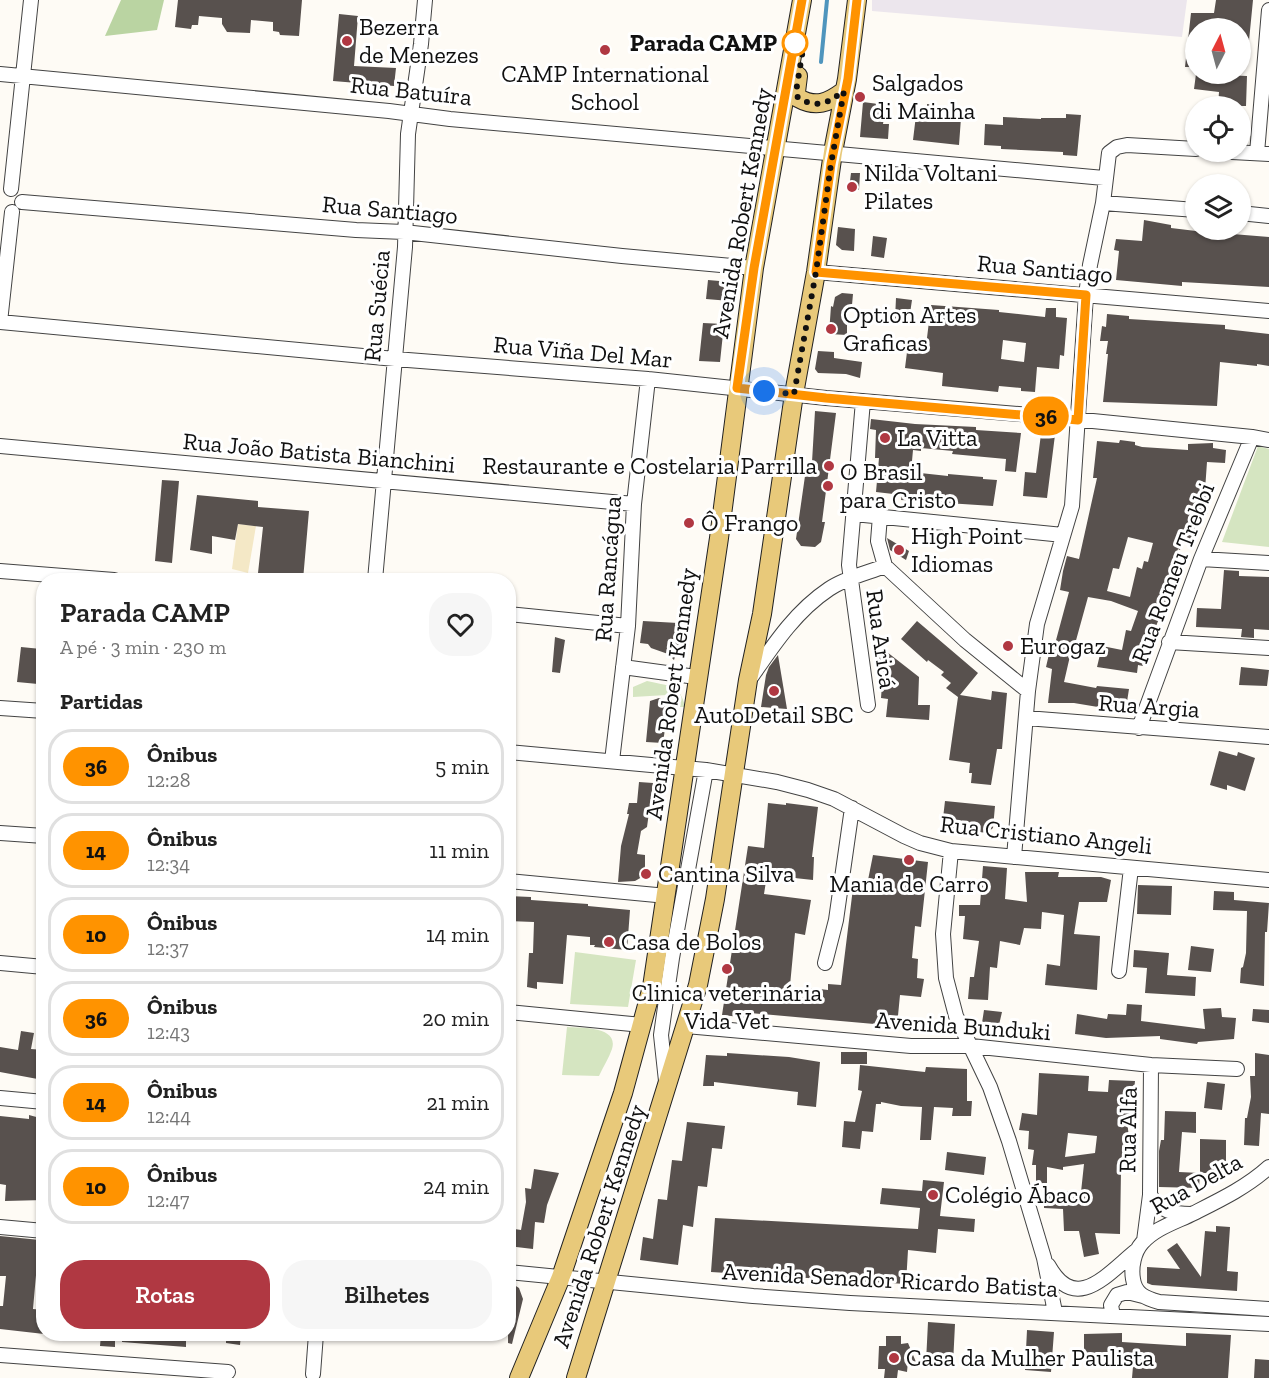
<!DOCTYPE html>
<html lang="pt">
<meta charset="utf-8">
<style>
:root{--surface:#fff;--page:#f6f6f6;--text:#222;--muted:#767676;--line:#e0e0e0;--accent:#b03842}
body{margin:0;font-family:"Zilla Slab",serif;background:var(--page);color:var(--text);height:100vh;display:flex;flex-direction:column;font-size:22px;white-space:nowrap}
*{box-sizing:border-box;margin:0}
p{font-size:20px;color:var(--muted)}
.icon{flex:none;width:33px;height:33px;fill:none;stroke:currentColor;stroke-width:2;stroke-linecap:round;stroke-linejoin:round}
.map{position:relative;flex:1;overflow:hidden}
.sheet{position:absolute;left:36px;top:573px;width:480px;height:768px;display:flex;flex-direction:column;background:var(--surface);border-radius:24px;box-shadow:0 2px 4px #0004}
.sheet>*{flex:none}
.badge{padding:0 12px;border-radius:20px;font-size:21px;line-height:39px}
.needle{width:39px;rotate:6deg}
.tools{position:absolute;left:1185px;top:18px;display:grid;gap:12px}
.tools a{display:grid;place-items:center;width:66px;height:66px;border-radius:50%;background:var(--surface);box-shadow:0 2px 4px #0004;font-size:30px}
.you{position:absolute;width:30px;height:30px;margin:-15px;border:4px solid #fff;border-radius:50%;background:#1a73e8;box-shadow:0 0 0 9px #1a73e833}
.map>.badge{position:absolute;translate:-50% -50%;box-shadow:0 0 0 3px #fff}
h2{padding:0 24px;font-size:22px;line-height:54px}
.round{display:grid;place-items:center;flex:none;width:63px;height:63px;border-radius:24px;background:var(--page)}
.headline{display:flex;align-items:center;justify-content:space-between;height:102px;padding:0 24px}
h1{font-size:28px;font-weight:600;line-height:45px}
.button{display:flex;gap:12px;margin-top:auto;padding:12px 24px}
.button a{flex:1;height:69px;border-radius:24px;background:var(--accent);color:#fff;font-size:24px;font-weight:600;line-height:69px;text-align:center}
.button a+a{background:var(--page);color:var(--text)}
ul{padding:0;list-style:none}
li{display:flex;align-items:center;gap:18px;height:75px;margin:0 12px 9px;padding:0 12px;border:3px solid var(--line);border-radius:24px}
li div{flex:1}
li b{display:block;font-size:22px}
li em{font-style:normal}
li .badge{min-width:66px;font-weight:700;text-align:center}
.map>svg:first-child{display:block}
</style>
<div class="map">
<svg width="1269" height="1378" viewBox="0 0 1269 1378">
<rect width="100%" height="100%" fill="#fefbf5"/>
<!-- industrial -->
<path fill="#ece6ed" d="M872,0H1187L1182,37L872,11Z"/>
<!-- green -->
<path fill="#d5e5c1" d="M1258,446L1269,449V547L1222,542Z
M647,681C667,686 681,684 685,707H676V701L667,695L633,697V687Z
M575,952L636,960L628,1007L570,1004Z
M567,1027C581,1028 619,1026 612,1049C609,1058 603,1067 599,1076L562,1075Z"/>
<!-- forest -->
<path fill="#bad4a2" d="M121,0H164L157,30L105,36Z"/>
<!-- sand -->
<path fill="#f4e8c6" d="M238,524L256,526L248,573L232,569Z"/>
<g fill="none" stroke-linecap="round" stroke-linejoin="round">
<!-- stream -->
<path stroke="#4f95bd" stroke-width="4" d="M821,62L827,0"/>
</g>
<!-- building -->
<path fill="#58514e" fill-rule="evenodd" d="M178,0H302L299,36L280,35L279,32L273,31V22L251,20L250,33L227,32L222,24V18L199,16L198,25H192L191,29L175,27Z
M1216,0H1253L1248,51L1240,50V28H1196L1195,67H1185L1191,13H1214Z
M339,14L358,16L354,66L396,68L394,86L333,81Z
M1196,74L1247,76L1246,106H1218L1219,92L1194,89Z
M863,102L886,105L883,124H889L888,139L860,137Z
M927,104L942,106L941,117L961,118L959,145L913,140L917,107L927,108Z
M1066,114L1081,115L1077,156L1063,155V152L1001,149V146L984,145L985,124L1003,125V117L1041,119V118H1066Z
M851,173H860L859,190L849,189Z
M1144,220L1171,225V228L1196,231L1220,230V233L1269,237V287L1182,282V286L1116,280L1119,251L1114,250L1116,239L1142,241Z
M838,227L855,229L854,251L842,250L836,245Z
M873,236L887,238L884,258L871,256Z
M708,280L731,282L730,301L706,299Z
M842,293L853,294L852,305H850L847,321V335L829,334L831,306L833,307L835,297Z
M896,298L912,300L909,320L895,319Z
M931,305L999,310V312L1045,317L1046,308H1056V317L1067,318L1064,356L1060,355L1059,369L1037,367L1035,392L1021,391V388L999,386L998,392L942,386L943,373L905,368L908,344L926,346ZM1003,340L1026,343L1024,362L1001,359Z
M1107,314L1129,316V319L1225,325V329L1269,334V366L1257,364V366L1220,362L1217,406L1103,402L1108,354H1106L1108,341H1100L1102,326L1106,327Z
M703,323L724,324L720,362L699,361Z
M818,351L834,352V358L862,362L860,378L846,374L818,373L815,369Z
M815,411L836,413L822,522H825L821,542L815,547L801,546L796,539L807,462H812Z
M871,419L915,424L976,427V430L1021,433L1016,472L1005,471L1006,459L952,454L953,451L921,448V451L913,450L911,472L948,476V474L983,477V479L997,480L993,506L901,500L902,495L876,492L879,458H875L876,430L870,429Z
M1041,434L1055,435L1047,498L1023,496L1025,472L1036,473Z
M1120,440L1135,442V445L1142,447L1188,450V444L1213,443V448L1226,450L1225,463L1207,462L1205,490H1213L1207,514L1201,512L1194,544L1182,542L1180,550L1178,549L1173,562L1165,590H1168L1165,603L1153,634H1151L1143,666L1138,665L1137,673L1097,667L1102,646L1122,650L1126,630L1131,631L1138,611L1111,601L1088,597L1075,644L1073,643L1064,682L1096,688L1097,686L1129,689L1126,708L1110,706V709L1074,703H1048L1052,669L1046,667L1049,654L1052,655L1069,592L1060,590L1063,571L1067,556L1079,559L1097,478H1093L1097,441L1119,443ZM1128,537L1153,543L1148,562L1144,561L1142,569L1137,567L1130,597L1107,591L1113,568L1119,569Z
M162,480L179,481L172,563L155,561Z
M197,495L258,501V507L309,511L303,580L258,573L263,527L238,524L235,540L212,536V554L190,550Z
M887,538L909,551L906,560L890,550Z
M1224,570L1239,571V576L1269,577V630L1254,629V638L1241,637L1242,629L1196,627L1197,608L1221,609Z
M643,621L678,623L677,636L680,641L674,660L668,654L651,648L648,644L640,643Z
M917,621L978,673L960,695L991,700L992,691L1007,693L1002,749H997L991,785L971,783L972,773H969L970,763L949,760L958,697L946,688L951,683L941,675L944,672L928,660L927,662L901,639Z
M555,637L565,640L560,673L552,672Z
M878,645L919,677L918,705H930L929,720L886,717L888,699L881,698L883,672L875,671Z
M21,647L41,649L38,684L17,682Z
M778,655L787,709L761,707L766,675L769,667Z
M1241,667L1269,670L1267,686L1239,685Z
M659,698L669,700L663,743L646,742L650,701Z
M1219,751L1237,756L1238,752L1255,758L1245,791L1227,785V790L1210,785Z
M639,782L653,783L647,827L641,831L637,854L645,855V866L642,877L635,881L618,882L621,846L629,814H627L629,803H637Z
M945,801L995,806L993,828L987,833L942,827Z
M768,803L786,805V803L818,807L812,857H814L813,880L767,875L764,894L811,900L805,935L795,933L789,996L810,998L811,988L828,990V984L841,985L853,888L866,890L873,855L928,862L921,927L915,926L912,958L918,959L917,978L924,979L921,997L900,995L897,1026L750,1013L749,1018L722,1015L748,846L764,848Z
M983,866L1007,868L1005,899L1027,902L1025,872H1059L1058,877H1101L1111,880L1107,902H1079L1074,934L1100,936L1097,990L1045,985L1047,964L1060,966L1064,915L1042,912L1041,929L1024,928L1020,945L1000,941L997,968L990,967L988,1000L968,999L970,977H974L979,941L963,939L965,916H959V905H980Z
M1138,885L1172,886L1171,915L1137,914Z
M1214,891L1234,892V900L1269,903L1267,932H1265L1264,986L1240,983L1241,968L1243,967L1246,953L1247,911L1213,910Z
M508,896L531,897V900L588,904V906L630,910L627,950L594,947L595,945H590V937L567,935L563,984L537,982V989L527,987L529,953H533L534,922L508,921Z
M1191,946L1214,949L1211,972L1188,970Z
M1134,950L1169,953L1167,975L1196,977L1195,996L1145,993L1147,968L1133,967Z
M1127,1004L1142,1005L1141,1021L1205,1029L1203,1009L1221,1008L1222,1017L1236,1018L1234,1039L1198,1042L1197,1044L1160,1039V1036L1106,1038L1075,1034L1077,1014L1107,1019L1108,1014L1126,1015Z
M1253,1009L1269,1010V1023L1252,1021Z
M984,1010L1002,1012L999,1025L982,1023Z
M21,1031L34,1033L31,1049L44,1050L43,1080L0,1072V1047L18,1050Z
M841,1052H867V1064H841Z
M727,1053L789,1057L820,1062L816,1107L797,1105L798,1092L714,1082V1086H703L706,1055L727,1056Z
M1255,1053L1269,1055V1114L1261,1113L1259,1146L1244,1145L1245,1118H1247L1251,1097L1250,1076H1255Z
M860,1065L925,1072L926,1067L967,1069V1101H972L971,1116H952L953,1108L934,1107L931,1140H920L922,1107L901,1106L881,1102V1104H876L873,1132L862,1131L860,1149L842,1147L844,1121L855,1122L862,1091L858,1090Z
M1039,1073L1089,1076L1088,1091L1108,1092L1109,1080L1135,1081L1131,1121L1127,1120L1130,1147L1128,1170H1121L1120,1234L1095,1233L1099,1254L1084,1257L1079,1231H1064L1063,1209L1044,1208V1191L1081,1192L1084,1164L1063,1167V1170L1047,1167V1187H1036V1165H1032L1034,1150L1028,1149L1029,1131L1019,1130L1022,1113L1037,1115ZM1068,1133L1097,1136L1095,1153L1065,1157Z
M1207,1082L1225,1084L1222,1110L1204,1108Z
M1165,1111L1196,1112V1133L1182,1132L1179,1172L1200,1173V1139L1226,1140V1173H1200L1199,1188L1159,1187V1151L1161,1140H1164Z
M29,1115L40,1118V1125L42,1128L44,1200L5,1201L6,1185L0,1184V1116L29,1119Z
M687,1122L725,1126L722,1149L712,1148L707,1187L698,1186L693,1227L683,1225L678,1265L640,1260L643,1237L653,1239L658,1199L667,1200L672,1160L682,1161Z
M947,1152L986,1157L984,1175L945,1170Z
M534,1169L559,1173L547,1205L544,1223L535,1222L533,1249L508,1246V1228L521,1230L526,1202L525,1188L531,1189Z
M923,1180L944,1182L940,1216L975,1219L974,1232L938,1229L936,1253L908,1250L906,1284L711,1272L715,1218L918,1229L920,1208L880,1204L882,1188L922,1191Z
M1216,1226L1230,1227L1227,1271L1238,1272L1237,1291L1152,1285L1147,1283V1267L1180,1269L1167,1250L1177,1243L1201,1277L1205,1231L1216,1232Z
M0,1236L40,1240L39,1245L44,1246V1265L37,1264L33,1309L44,1310V1334L0,1329V1306H3L6,1276H0Z
M508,1281L519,1288L523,1299L512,1344L508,1343Z
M928,1322L955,1324L953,1364L926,1362Z
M1027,1330L1054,1332L1051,1372L1025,1370Z
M1122,1333V1342L1186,1346V1333L1231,1335L1228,1378H1132L1134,1355L1084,1356V1334Z
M101,1334H115V1347L100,1346Z
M122,1334H186V1347L122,1342Z
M226,1334H241L240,1345L226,1343Z
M886,1336H901V1344L908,1343L916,1362L908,1361L907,1372L898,1370L897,1378H884L885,1369H878L879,1346H886Z
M1255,1359L1269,1360V1378H1254Z"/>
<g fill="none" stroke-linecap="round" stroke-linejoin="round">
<!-- minor casing -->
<g stroke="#434343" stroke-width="16">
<path id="minor" d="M0,74L389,111L450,119L1104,178
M1232,152L1269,154
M1257,153L1269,10
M11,189L31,0
M22,202L356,230L404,232L622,256L754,268
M1103,203L1196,210
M12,212L0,322L395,359L648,379L826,398L1043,416L1252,437L1269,440
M1240,213L1269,216
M816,272L1269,311
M863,401L849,565L868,705
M0,446L634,504
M854,514L1063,535
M880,516L878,541L885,566
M1201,559L1269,563
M885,566L965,640L1028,691
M0,571L114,580
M375,580L405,247L408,134L421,44L425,0
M508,614L628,626
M1169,642L1269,648
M623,667L696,677
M752,676C774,644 796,611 829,589C845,578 867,573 885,566
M0,708L44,711
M1026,718L1269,737
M1139,728L1201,559L1252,437
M508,752L706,770L777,782L808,790L834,799L904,836L920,843L951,851L1269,880
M612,761L628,626L634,504L648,379
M0,833L44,836
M951,851L943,934L946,978L956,1016L990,1087L1009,1141L1044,1258L1055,1312
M1014,857L1028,691L1037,624L1072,506L1086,295L1090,265L1103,203L1109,153L1117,147L1127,145L1196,149
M508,881L667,896
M0,963L44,967
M825,963L836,920L852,808
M1119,971L1131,868
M508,1012L642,1025
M686,1026L911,1046H971L1151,1065L1237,1069
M666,1081L661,1035L672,958L706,770
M0,1098L44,1102
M1269,1167C1247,1187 1220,1200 1194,1213C1176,1222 1155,1228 1142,1243C1134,1252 1131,1267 1133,1279C1135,1294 1145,1298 1159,1302L1269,1309
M1150,1195C1160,1211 1173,1214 1191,1214
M0,1227L44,1231
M1144,1241L1150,1195L1151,1065
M1048,1265C1076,1315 1107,1274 1137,1250
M508,1272L753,1296L850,1303L1269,1324
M1113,1316L1111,1305L1117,1295L1127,1292L1143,1296
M0,1355L228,1372
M313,1374L316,1334"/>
</g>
<!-- major casing -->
<g stroke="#212121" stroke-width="20">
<path id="major" d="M798,76L796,92L798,98C816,108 828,103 844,91
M519,1378L561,1277L623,1093L652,987L719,538L754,268L802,0
M576,1378L698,985L715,899L748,680L762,614L794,394L816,272L833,152L847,79L857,0"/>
</g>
<!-- minor -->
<use href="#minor" stroke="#fff" stroke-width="14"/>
<!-- major -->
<use href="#major" stroke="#e8c97a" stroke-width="18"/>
</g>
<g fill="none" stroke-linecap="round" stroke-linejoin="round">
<!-- line casing -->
<g stroke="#fff" stroke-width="14">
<path id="line" d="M802,0L754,268L737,388L826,398L1078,420L1086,295L816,272L831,164L848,79L857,0"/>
</g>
<!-- line -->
<use href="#line" stroke="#ff9300" stroke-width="9"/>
<!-- walk -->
<path stroke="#101010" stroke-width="6" stroke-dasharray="0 10.8" d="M764,391L794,394L816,272L831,164L844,91C827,103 818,109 798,98L796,92L803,49L795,43"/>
</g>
<!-- markers -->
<g fill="#b03842" stroke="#fff" stroke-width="2">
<circle cx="347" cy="41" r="6"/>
<circle cx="605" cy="50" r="6"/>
<circle cx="860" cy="97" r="6"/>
<circle cx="852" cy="187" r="6"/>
<circle cx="831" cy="329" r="6"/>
<circle cx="885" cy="438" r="6"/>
<circle cx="829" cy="466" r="6"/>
<circle cx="828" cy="486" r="6"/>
<circle cx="689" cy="523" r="6"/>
<circle cx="899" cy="550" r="6"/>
<circle cx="1008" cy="646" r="6"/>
<circle cx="774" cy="691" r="6"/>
<circle cx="909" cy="860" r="6"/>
<circle cx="646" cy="874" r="6"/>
<circle cx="609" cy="942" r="6"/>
<circle cx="727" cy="969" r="6"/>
<circle cx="933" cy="1195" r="6"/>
<circle cx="894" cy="1358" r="6"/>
</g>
<circle fill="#fff" stroke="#ff9300" stroke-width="3" cx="795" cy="43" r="12"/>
<g text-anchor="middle" stroke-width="6" stroke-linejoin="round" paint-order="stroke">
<!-- poi labels -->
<g font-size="24" fill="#101010" stroke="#fff" text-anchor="start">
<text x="359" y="35">Bezerra<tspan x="359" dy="28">de Menezes</tspan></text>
<text x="605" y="82" text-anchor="middle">CAMP International<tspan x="605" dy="28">School</tspan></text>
<text x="872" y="91">Salgados<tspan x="872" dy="28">di Mainha</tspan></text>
<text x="864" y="181">Nilda Voltani<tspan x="864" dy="28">Pilates</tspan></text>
<text x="843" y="323">Option Artes<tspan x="843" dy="28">Graficas</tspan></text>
<text x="897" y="446">La Vitta</text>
<text x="817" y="474" text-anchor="end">Restaurante e Costelaria Parrilla</text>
<text x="840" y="480">O Brasil<tspan x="840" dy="28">para Cristo</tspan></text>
<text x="701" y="531">Ô Frango</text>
<text x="911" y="544">High Point<tspan x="911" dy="28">Idiomas</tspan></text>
<text x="1020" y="654">Eurogaz</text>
<text x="774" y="723" text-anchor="middle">AutoDetail SBC</text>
<text x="658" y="882">Cantina Silva</text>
<text x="909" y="892" text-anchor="middle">Mania de Carro</text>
<text x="621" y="950">Casa de Bolos</text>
<text x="727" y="1001" text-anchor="middle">Clinica veterinária<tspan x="727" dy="28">Vida Vet</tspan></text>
<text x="945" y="1203">Colégio Ábaco</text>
<text x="906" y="1366">Casa da Mulher Paulista</text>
</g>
<!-- stop labels -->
<g font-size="24" font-weight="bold" fill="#101010" stroke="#fff" text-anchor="end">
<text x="777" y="51">Parada CAMP</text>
</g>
<!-- street labels -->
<g font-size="24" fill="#101010" stroke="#fff">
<text transform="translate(411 91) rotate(6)" y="8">Rua Batuíra</text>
<text transform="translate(390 210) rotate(5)" y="8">Rua Santiago</text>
<text transform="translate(742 213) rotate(-80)" y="8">Avenida Robert Kennedy</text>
<text transform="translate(1045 269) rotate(5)" y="8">Rua Santiago</text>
<text transform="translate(377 306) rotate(-85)" y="8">Rua Suécia</text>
<text transform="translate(583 352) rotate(5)" y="8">Rua Viña Del Mar</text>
<text transform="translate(319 453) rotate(5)" y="8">Rua João Batista Bianchini</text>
<text transform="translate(608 569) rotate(-86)" y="8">Rua Rancágua</text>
<text transform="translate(1173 573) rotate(-69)" y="8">Rua Romeu Trebbi</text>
<text transform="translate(881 639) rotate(82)" y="8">Rua Aricá</text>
<text transform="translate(671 694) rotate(-82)" y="8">Avenida Robert Kennedy</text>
<text transform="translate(1149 706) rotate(4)" y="8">Rua Argia</text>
<text transform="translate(1046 835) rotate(6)" y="8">Rua Cristiano Angeli</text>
<text transform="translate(963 1026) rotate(4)" y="8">Avenida Bunduki</text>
<text transform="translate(1128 1130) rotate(-89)" y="8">Rua Alfa</text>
<text transform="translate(1196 1184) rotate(-29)" y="8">Rua Delta</text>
<text transform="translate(599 1226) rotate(-72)" y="8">Avenida Robert Kennedy</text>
<text transform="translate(890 1280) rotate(3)" y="8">Avenida Senador Ricardo Batista</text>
</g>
</g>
</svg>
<div class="tools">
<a><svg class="needle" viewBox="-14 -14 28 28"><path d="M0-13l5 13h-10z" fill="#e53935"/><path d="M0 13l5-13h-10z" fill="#767676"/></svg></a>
<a><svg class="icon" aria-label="locate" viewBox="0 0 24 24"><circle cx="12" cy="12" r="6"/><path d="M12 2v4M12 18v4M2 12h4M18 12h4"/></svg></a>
<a><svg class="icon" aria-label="layers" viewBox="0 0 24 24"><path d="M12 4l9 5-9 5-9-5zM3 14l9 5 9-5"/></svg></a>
</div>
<div class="you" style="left:764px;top:391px"></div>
<b class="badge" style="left:1046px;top:416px;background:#ff9300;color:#111">36</b>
<section class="sheet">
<div class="headline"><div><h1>Parada CAMP</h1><p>A pé · 3 min · 230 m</p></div><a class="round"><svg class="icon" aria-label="heart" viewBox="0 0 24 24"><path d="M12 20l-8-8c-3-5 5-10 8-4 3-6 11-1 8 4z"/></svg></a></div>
<h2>Partidas</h2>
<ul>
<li><span class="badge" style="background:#ff9300;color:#111">36</span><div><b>Ônibus</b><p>12:28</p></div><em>5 min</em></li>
<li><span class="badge" style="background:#ff9300;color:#111">14</span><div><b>Ônibus</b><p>12:34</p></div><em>11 min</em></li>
<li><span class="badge" style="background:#ff9300;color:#111">10</span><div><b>Ônibus</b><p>12:37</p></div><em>14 min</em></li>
<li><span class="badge" style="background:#ff9300;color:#111">36</span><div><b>Ônibus</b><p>12:43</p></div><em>20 min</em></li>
<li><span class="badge" style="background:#ff9300;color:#111">14</span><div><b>Ônibus</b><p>12:44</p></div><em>21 min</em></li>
<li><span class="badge" style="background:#ff9300;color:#111">10</span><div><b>Ônibus</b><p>12:47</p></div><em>24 min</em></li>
</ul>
<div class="button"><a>Rotas</a><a>Bilhetes</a></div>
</section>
</div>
